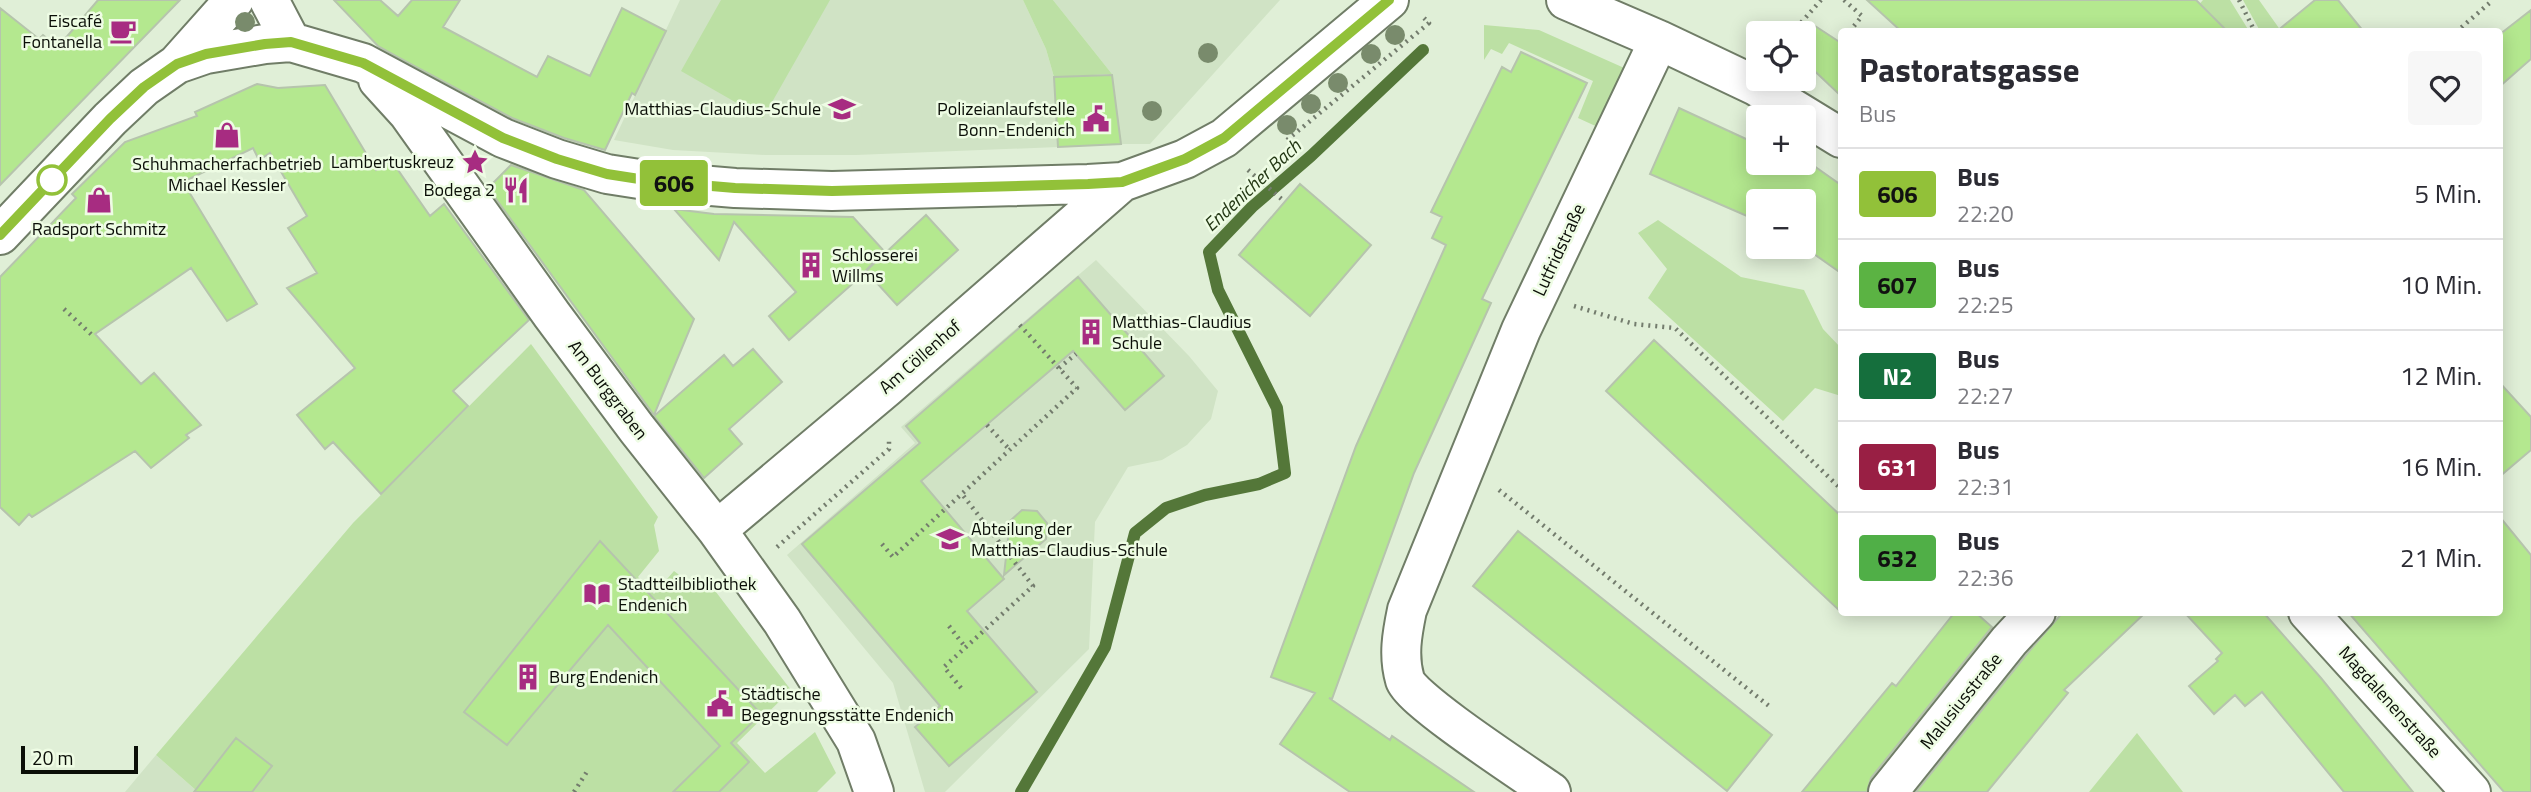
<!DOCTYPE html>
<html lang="de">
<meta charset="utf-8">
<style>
:root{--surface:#fff;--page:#f7f7f7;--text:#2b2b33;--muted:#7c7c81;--line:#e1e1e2}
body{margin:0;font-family:"Titillium Web",sans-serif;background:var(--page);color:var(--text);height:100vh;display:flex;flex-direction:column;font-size:26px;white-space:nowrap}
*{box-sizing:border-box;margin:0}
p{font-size:23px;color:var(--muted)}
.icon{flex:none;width:38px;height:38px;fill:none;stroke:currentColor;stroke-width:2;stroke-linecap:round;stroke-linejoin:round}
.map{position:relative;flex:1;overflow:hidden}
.drawer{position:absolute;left:1838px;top:28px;width:665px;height:588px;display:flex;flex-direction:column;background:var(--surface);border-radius:7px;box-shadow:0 4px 18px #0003}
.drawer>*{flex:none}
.badge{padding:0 14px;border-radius:5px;font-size:24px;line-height:46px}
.controls{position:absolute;left:1746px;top:21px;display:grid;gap:14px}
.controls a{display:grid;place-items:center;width:70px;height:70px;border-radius:7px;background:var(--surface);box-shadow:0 4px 18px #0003;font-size:35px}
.scale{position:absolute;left:21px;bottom:18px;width:117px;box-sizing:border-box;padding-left:7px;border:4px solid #0a0e07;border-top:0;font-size:19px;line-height:24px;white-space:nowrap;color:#0a0e07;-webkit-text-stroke:5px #eefce4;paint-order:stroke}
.map>.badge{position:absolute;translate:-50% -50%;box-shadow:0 0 0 4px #fff}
.round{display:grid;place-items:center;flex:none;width:74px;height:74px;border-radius:7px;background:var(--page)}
.headline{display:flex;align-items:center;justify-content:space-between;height:119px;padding:0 21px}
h1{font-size:33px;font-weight:700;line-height:52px}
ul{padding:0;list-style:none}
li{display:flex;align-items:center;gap:21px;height:91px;padding:0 21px;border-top:2px solid var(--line)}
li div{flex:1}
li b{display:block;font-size:26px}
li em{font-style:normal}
li .badge{min-width:77px;font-weight:700;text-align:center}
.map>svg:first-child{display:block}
</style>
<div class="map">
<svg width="2531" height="792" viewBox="0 0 2531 792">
<rect width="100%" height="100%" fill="#e0efd7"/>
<!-- built -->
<path fill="#d0e3c5" d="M680,0H1023L1046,49L1054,77L1058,147L856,155H765L673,150L614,140Z
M1053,0H1280L1150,144H1121L1112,74Z
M1096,260L1189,356L1218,391L1211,419L1187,445L1162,460L1128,467L1095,522L1089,649L945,792H925L893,683L787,555L915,443L901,427Z
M156,755L198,792H125Z"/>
<!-- green -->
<path fill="#bce0a4" d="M721,0H830L763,118L681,71Z
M1023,0H1053L1112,74L1054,77L1046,49Z
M2203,0H2230L2249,31H2222L2216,26L2219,23L2196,8Z
M2243,0H2259L2281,31H2260Z
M1484,25L1539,30L1631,71L1602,129L1578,118L1593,81L1509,43L1502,54L1491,49L1484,60Z
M1658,220L1741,277L1804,290L1823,329L1841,348V396L1815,388L1783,421L1648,298L1667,269L1638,233Z
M531,344L658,517L654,525L659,551L638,577L654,594L674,571L686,580L706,579L791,690L737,743L765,773L815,732L836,773L817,792H198L156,755L353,523Z
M2137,733L2183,792H2089Z"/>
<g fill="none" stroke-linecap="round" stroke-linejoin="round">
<!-- stream -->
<path stroke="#547739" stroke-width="12" d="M1021,792L1105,647L1135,533L1166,508L1205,495L1259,484L1285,473L1277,408L1218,290L1209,252L1252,207L1311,156L1423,50"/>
</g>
<!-- building -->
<path fill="#b4e88f" stroke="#b6c4ad" stroke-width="2" d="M98,0H180L0,185V8L39,39L43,35L58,47Z
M334,0H380L398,16L412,0H460L443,27L537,77L548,56L590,76L622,8L666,31L635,95L632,93L605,150L564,138L512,118L403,60L378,46Z
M1867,0H2196L2228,32H1902Z
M2315,0H2338L2364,32H2276Z
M2531,10V59L2499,87V35Z
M1809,22L1841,43V96L1804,61V33H1798Z
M1521,52L1587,83L1482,299L1491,303L1414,473L1332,699L1329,698L1390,740L1392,736L1474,792H1350L1280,744L1315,693L1271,677L1356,446L1446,245L1432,238L1442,217L1431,212L1502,67L1511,72Z
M1112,75L1121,144L1058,147L1054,77Z
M257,84L278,88L325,85L376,170L391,160L430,216L444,204L529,320L453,391L468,406L381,494L333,442L325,449L297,415L355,368L287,288L317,273L288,228L307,216L270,153L259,160L253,148L183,182L257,304L227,321L191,268L95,334L141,384L154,373L201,425L186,435L189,438L151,468L135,451L32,517L29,514L19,525L0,507V277L76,198L72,194L125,142L197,116L195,112Z
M1679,108L1759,145V163H1798L1804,166V159L1841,185V273L1804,247V201H1759V215L1752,210L1747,216L1650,174Z
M511,165L584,190L694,319L654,415L488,188Z
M1300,184L1371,245L1310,316L1239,255Z
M674,209L714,214L853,217L884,251L860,277L789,340L769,316L796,292L734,222L719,260Z
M926,215L958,250L897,305L866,271Z
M1078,277L1164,376L1125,410L1073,351L921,481L1004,579L967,611L1037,692L949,766L915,727L940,706L802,544L920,443L906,426Z
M1654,340L1841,516V612L1606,391Z
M753,349L782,382L729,429L742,444L704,478L654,416L724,355L733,366Z
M2499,382L2531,417V450L2499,477Z
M1022,510L1037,511L1047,523L1046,539L1004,575L1010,521Z
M2499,516L2531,555V792H2504L2348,612H2499Z
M1518,531L1772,735L1727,791L1473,586Z
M600,541L761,714L731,743L749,762L719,792H673L720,746L608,625L507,745L464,712Z
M1955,612H1975L1992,627L1871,778L1867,792H1802L1892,683L1896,686Z
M2063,612H2146L2064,690L2068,693L1987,792H1916L2026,655Z
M2184,612H2263L2321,678L2413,792H2344L2262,692L2245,706L2235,695L2214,714L2189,686L2218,661L2216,659L2222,653Z
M236,738L272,766L252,792H194Z"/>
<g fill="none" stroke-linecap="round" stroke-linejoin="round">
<!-- minor casing -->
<g stroke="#707d67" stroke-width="42">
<path id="minor" d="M269,0L291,42
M1566,0L1659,40L1756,86L1841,138
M177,64L206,54L265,44L291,42L363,63L503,138L557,159L607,174L652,181L735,188L832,191L1088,184L1122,182L1185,159L1224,138L1389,0
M378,80L408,113L552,315L637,429L717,530L782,621L856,741L874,792
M0,235L110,119L144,87L177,64L234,0
M717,530L887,387L1122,182
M2308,612L2471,792
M1551,792C1527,775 1411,700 1405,680C1398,656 1402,634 1407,610L1521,330L1659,40
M1888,792L2009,641L2036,612"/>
</g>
<!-- path -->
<path stroke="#737c6d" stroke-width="4.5" stroke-dasharray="2 5" stroke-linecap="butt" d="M1844,0L1862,16L1854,26
M2239,0L2255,32
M2456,32L2493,0
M1792,33L1821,0
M1287,140L1429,23L1424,18
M1248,170L1285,202
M1574,306L1634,324L1675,328L1841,489
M64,309L93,336
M1059,368L1076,354
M987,425L1009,449
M1499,490L1769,706
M882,544L893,557L1077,388L1018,323
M777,547L889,449V438
M949,626L966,648
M961,688L944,667L1033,586L962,494
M574,792L588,770"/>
<!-- minor -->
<use href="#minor" stroke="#fff" stroke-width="38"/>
</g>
<!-- trees -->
<g fill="#798b6c">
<circle cx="245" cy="22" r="10"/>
<circle cx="1395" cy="35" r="10"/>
<circle cx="1208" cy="53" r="10"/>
<circle cx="1371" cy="54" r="10"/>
<circle cx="1338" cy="83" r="10"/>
<circle cx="1311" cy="104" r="10"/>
<circle cx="1152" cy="111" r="10"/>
<circle cx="1287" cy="125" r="10"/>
</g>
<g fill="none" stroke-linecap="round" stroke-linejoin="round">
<!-- line casing -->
<g stroke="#fff" stroke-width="16">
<path id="line" d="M0,235L110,119L144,87L177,64L206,54L265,44L291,42L363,63L503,138L557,159L607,174L652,181L735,188L832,191L1088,184L1122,182L1185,159L1224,138L1389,0"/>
</g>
<!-- line -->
<use href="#line" stroke="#92c139" stroke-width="10"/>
</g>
<!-- icons -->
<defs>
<g id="cafe-bare" transform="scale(2.1)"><path d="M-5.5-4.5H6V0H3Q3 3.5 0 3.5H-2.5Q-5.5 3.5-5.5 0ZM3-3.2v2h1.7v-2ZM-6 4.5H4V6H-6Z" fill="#a72c81" stroke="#eefce4" stroke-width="2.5" paint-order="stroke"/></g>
<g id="school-bare" transform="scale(2.1)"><path d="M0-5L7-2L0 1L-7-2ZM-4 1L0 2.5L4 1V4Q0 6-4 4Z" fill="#a72c81" stroke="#eefce4" stroke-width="2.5" paint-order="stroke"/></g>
<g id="civic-bare" transform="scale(2.1)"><path d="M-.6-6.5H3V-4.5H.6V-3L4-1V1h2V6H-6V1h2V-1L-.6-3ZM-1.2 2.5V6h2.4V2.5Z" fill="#a72c81" stroke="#eefce4" stroke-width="2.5" paint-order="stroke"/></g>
<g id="shop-bare" transform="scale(2.1)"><path d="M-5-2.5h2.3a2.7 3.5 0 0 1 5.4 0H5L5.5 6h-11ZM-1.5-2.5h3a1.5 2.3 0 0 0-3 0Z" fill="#a72c81" stroke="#eefce4" stroke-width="2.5" paint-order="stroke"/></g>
<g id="sight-bare" transform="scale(2.1)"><path d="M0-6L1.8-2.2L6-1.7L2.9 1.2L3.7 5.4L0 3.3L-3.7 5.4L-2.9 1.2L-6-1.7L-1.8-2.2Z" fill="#a72c81" stroke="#eefce4" stroke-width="2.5" paint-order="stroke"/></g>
<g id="restaurant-bare" transform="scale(2.1)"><path d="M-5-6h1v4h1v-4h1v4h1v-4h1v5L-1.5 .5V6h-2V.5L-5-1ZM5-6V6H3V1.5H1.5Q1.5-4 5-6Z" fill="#a72c81" stroke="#eefce4" stroke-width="2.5" paint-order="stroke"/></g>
<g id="building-bare" transform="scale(2.1)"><path d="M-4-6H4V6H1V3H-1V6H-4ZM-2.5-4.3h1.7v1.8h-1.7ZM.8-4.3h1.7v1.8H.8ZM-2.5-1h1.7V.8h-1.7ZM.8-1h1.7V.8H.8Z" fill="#a72c81" stroke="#eefce4" stroke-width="2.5" paint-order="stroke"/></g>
<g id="library-bare" transform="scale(2.1)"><path d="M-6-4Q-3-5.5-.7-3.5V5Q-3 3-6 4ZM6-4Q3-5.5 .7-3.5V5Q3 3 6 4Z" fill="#a72c81" stroke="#eefce4" stroke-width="2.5" paint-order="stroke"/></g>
</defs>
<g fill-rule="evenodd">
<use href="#cafe-bare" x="123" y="31"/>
<use href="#school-bare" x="842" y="109"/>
<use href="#civic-bare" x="1096" y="119"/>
<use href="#shop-bare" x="227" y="135"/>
<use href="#sight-bare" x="475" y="162"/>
<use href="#restaurant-bare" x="516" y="190"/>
<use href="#shop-bare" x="99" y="200"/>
<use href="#building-bare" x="811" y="265"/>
<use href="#building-bare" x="1091" y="332"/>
<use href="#school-bare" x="950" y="539"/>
<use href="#library-bare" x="597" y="594"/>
<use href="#building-bare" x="528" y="677"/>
<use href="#civic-bare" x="720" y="704"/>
</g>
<!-- markers -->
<circle fill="#fff" stroke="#92c139" stroke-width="3.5" cx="52" cy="180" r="14"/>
<g text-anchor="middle" stroke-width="5" stroke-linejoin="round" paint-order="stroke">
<!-- poi labels -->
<g font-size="18" fill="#0a0e07" stroke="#eefce4" text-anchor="start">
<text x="102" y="27" text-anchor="end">Eiscafé<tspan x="102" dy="21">Fontanella</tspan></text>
<text x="821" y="115" text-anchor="end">Matthias-Claudius-Schule</text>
<text x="1075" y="115" text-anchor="end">Polizeianlaufstelle<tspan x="1075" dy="21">Bonn-Endenich</tspan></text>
<text x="454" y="168" text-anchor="end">Lambertuskreuz</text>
<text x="227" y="170" text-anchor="middle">Schuhmacherfachbetrieb<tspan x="227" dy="21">Michael Kessler</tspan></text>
<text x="495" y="196" text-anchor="end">Bodega 2</text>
<text x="99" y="235" text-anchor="middle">Radsport Schmitz</text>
<text x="832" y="261">Schlosserei<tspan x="832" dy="21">Willms</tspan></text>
<text x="1112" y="328">Matthias-Claudius<tspan x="1112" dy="21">Schule</tspan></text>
<text x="971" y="535">Abteilung der<tspan x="971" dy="21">Matthias-Claudius-Schule</tspan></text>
<text x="618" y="590">Stadtteilbibliothek<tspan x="618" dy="21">Endenich</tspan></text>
<text x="549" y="683">Burg Endenich</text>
<text x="741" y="700">Städtische<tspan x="741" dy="21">Begegnungsstätte Endenich</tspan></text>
</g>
<!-- street labels -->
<g font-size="18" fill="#0a0e07" stroke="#eefce4">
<text transform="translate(1559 250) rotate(-65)" y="6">Lutfridstraße</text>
<text transform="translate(920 357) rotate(-41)" y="6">Am Cöllenhof</text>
<text transform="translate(608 390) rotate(53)" y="6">Am Burggraben</text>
<text transform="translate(1961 701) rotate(-51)" y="6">Malusiusstraße</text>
<text transform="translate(2390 702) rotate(48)" y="6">Magdalenenstraße</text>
</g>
<!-- water labels -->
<g font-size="19" font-style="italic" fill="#243815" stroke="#eefce4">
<text transform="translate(1252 185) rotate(-43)" y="7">Endenicher Bach</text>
</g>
</g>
</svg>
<div class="controls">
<a><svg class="icon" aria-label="locate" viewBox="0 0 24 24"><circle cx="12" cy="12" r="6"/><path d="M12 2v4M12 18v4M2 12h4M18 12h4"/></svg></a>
<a>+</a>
<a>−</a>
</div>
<div class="scale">20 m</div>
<b class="badge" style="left:674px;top:183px;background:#92c139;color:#111">606</b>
<section class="drawer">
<div class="headline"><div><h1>Pastoratsgasse</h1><p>Bus</p></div><a class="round"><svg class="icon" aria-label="heart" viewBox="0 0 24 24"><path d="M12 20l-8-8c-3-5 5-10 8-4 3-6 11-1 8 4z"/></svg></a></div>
<ul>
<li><span class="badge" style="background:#92c139;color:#111">606</span><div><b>Bus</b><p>22:20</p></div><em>5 Min.</em></li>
<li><span class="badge" style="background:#5bb343;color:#111">607</span><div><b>Bus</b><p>22:25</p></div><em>10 Min.</em></li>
<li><span class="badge" style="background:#156f3d;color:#fff">N2</span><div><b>Bus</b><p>22:27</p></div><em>12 Min.</em></li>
<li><span class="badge" style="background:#991f44;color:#fff">631</span><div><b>Bus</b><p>22:31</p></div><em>16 Min.</em></li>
<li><span class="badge" style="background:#50af47;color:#111">632</span><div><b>Bus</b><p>22:36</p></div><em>21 Min.</em></li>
</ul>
</section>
</div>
